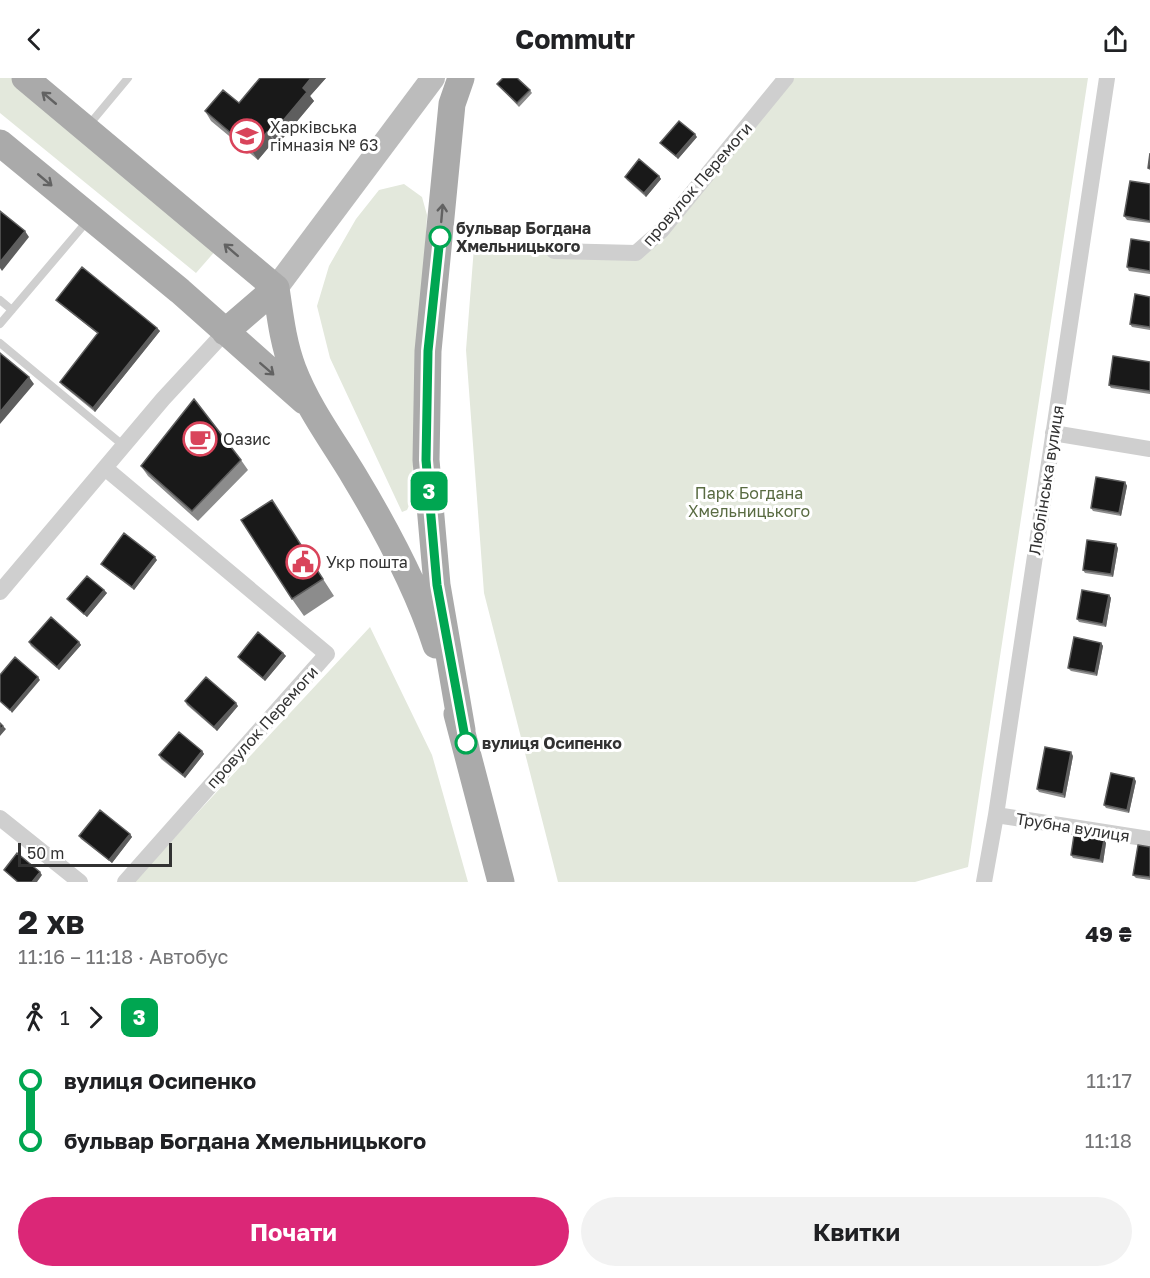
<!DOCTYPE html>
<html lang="uk">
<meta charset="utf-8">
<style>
:root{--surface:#fff;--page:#f2f2f2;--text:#202124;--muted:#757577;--accent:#db2777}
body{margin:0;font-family:"Golos Text",sans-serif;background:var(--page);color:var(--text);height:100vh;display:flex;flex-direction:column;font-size:22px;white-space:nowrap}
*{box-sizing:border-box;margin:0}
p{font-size:20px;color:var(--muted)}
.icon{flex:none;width:33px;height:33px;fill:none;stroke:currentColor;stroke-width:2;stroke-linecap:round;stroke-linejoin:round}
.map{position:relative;height:804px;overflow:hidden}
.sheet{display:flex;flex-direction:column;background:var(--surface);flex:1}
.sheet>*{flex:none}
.badge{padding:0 12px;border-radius:9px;font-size:21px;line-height:39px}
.scale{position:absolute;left:18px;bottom:15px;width:154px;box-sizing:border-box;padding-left:6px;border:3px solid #323232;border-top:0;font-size:16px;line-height:21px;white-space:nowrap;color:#323232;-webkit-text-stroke:4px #fff;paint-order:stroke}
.map>.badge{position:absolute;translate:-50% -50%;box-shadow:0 0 0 3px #fff}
.legs{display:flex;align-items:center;gap:9px;height:66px;padding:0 18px;font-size:20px}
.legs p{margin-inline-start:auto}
.head{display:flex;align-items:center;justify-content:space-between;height:102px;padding:0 18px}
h1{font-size:33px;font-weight:700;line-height:45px}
.cta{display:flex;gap:12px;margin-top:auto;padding:12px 18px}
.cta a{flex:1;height:69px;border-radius:36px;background:var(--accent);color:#fff;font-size:24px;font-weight:700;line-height:69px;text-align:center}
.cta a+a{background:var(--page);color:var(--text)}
ul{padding:0 18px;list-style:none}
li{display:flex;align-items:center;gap:21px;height:60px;font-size:22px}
li i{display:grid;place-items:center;width:9px;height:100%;margin:0 8px;background:currentColor}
li i::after{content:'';width:15px;height:15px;margin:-8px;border:4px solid;border-radius:50%;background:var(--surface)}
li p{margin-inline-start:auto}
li:first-child i{background:linear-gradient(#0000 50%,currentColor 0)}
li:last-child i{background:linear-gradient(currentColor 50%,#0000 0)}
header{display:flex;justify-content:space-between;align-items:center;height:78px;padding:0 18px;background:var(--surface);font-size:27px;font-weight:700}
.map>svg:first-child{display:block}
</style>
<header><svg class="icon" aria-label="back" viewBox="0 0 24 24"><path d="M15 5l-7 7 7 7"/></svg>Commutr<svg class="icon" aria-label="share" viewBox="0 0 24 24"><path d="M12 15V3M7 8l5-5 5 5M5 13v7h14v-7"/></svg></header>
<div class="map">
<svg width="1150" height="804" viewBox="0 0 1150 804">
<rect width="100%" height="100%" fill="#fff"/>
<!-- green -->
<path fill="#e3e8dc" d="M0,0H11L217,171L196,195L0,35Z
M784,0H1088L968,789L915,804H558L484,515L466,272L474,169L636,175Z
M404,106L422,119L427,137L411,423L407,432L402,434L330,280L317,228L329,188L356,141L379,112Z
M370,549L432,677L468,804H133Z"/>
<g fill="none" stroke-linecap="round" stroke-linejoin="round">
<!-- service -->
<path stroke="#cfcfcf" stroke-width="8" d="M88,48L128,0
M0,222L12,232
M0,246L89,141
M0,265L124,368"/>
<!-- minor -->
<path stroke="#cfcfcf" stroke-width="16" d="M554,173L636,175L662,152L786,0
M1053,355L1150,371
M105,390L327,576L125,804
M0,514L163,321L225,254
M996,737L1150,761
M0,740L80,804
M984,804L996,737L1107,0"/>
<!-- secondary -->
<path stroke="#bcbcbc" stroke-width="24" d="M276,210L433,0"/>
<!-- primary -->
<path stroke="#aaa" stroke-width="27" d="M25,0L276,210
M461,0L452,26L428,273L426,382L437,507L462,652
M0,65L180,213L304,323
M276,210C280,237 283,265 293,291C308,330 333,363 354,398C386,451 417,508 436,567
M225,254L276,210
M457,636L501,804"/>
</g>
<!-- wall -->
<path fill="#8c8c8c" d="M260,0H326L310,18L314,23L278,66L274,63L258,82L211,43L205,33L239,25Z
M497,6L530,12L532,15L519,29Z
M697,59L678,81L663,68L660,65Z
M659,98L661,101L646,119L627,102L625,99Z
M1150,106V145L1127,142L1124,138Z
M1150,164V196L1129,193L1127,189Z
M1150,219V252L1132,249L1130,246Z
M56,222L157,250L160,253L95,334L62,307L60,304L98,256L59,225Z
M1150,284V316L1111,310L1109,307Z
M241,382L248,392L198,443L148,398L141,388Z
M1125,404L1127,408L1121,438L1093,433L1091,430Z
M272,422L334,518L304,538L292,521Z
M1118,470L1113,499L1085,495L1083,492Z
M157,482L134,512L104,489L101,486Z
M104,512L107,515L87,539L70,524L67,521Z
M1109,517L1111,520L1106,549L1079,544L1077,541Z
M29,564H79L81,567L59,592L31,568Z
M1101,565L1103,568L1097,598L1071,593L1068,590Z
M283,575L286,578L265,603L240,582L238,579Z
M185,623L238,628L217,653L187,627Z
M202,673L204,676L185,700L161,681L159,677Z
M1073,678L1065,720L1039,714L1037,711Z
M1136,703L1129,735L1106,730L1104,727Z
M130,756L132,759L112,785L81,761L79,758Z
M1104,762L1106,765L1103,785L1073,780L1071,777Z
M1150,769V802L1136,800L1133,797Z"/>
<!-- shaded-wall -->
<path fill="#5e5e5e" d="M311,0H326L310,18L314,23L278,66L271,57L303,10Z
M267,54L274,63L258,82L252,73Z
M695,56L697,59L678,81L676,78Z
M659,98L661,101L646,119L644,115Z
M25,153L29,159L2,193L0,190V184Z
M157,250L160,253L95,334L93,330Z
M29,299L34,306L0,346V334Z
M1125,404L1127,408L1121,438L1119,435Z
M1116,466L1118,470L1113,499L1111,496Z
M155,479L157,482L134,512L132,509Z
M104,512L107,515L87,539L84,536Z
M1109,517L1111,520L1106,549L1103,546Z
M79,564L81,567L59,592L57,589Z
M1101,565L1103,568L1097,598L1095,595Z
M283,575L286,578L265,603L263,600Z
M38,599L40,602L12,635L10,632Z
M236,625L238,628L217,653L214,649Z
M3,648L6,651L0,658V652Z
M202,673L204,676L185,700L183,697Z
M1071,674L1073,678L1065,720L1063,716Z
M1134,700L1136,703L1129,735L1127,732Z
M130,756L132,759L112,785L109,782Z
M1104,762L1106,765L1103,785L1100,782Z
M40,794L42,797L37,804H32Z"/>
<!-- building -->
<path fill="#191919" stroke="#5e5e5e" stroke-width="1.5" d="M260,0H311L303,10L307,14L271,57L267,54L252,73L205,33L223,12L239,25Z
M503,0H517L530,12L517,25L497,6Z
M679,43L695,56L676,78L660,65Z
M1150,75V91L1148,90Z
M639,81L659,98L644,115L625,99Z
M1130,103L1150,106V143L1124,138Z
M0,133L25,153L0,184Z
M1131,161L1150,164V193L1127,189Z
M82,189L157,250L93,330L60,304L98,255L56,222Z
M1135,216L1150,219V249L1130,246Z
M0,275L29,299L0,334Z
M1113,278L1150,284V313L1109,307Z
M194,321L241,382L192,433L141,388Z
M1096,399L1125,404L1119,435L1091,430Z
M272,422L323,501L292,521L241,442Z
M124,455L155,479L132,509L101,486Z
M1087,462L1116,466L1111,496L1083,492Z
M87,498L104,512L84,536L67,521Z
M1082,512L1109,517L1103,546L1077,541Z
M51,539L79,564L57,589L29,564Z
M258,554L283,575L263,600L238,579Z
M1074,559L1101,565L1095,595L1068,590Z
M15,579L38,599L10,632L0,623V597Z
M206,599L236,625L214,649L185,623Z
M0,645L3,648L0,652Z
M179,654L202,673L183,697L159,677Z
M1045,669L1071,674L1063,716L1037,711Z
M1111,695L1134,700L1127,732L1104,727Z
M100,732L130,756L109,782L79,758Z
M1074,757L1104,762L1100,782L1071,777Z
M1138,767L1150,769V799L1133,797Z
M17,775L40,794L32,804H18L4,792Z"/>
<!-- one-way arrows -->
<defs><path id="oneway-shaft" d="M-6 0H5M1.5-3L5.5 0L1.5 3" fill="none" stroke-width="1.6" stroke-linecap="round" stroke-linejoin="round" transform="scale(1.5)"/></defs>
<g stroke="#626262">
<use href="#oneway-shaft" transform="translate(49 20) rotate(-140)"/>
<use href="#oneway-shaft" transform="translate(45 102) rotate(40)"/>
<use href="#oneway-shaft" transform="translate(442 135) rotate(-85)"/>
<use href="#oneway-shaft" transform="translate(231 172) rotate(-139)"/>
<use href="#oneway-shaft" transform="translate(267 291) rotate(41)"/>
</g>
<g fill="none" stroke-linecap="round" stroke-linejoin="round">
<!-- line-1 casing -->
<g stroke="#fff" stroke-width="14">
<path id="line-1" d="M440,159L428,273L426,382L437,507L466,665"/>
</g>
<!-- line-1 -->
<use href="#line-1" stroke="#00a651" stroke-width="9"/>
</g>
<!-- icons -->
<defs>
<g id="school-ring" transform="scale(1.725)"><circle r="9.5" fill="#fff" stroke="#d9445b" stroke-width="1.5"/><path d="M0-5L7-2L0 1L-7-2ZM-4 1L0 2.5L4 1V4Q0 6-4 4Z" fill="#d9445b"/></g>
<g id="cafe-ring" transform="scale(1.725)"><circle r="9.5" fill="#fff" stroke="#d9445b" stroke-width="1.5"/><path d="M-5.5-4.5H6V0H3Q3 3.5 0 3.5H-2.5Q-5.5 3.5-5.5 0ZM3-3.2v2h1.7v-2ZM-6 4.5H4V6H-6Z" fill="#d9445b"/></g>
<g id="civic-ring" transform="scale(1.725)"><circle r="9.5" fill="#fff" stroke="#d9445b" stroke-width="1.5"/><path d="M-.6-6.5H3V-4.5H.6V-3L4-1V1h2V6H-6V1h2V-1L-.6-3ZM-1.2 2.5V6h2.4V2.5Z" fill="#d9445b"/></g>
</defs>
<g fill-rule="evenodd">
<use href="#school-ring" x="247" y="58"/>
<use href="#cafe-ring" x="200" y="361"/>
<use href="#civic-ring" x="303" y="484"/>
</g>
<!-- markers -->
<g fill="#fff" stroke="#00a651" stroke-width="3">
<circle cx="440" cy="159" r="10"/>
<circle cx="466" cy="665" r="10"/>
</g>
<g text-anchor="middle" stroke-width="6" stroke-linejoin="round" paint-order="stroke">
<!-- poi labels -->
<g font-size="16" fill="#323232" stroke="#fff" text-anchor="start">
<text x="270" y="55">Харківська<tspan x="270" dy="18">гімназія № 63</tspan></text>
<text x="223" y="367">Оазис</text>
<text x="326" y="490">Укр пошта</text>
</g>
<!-- street labels -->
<g font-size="16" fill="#323232" stroke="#fff">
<text transform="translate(697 106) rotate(-49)" y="6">провулок Перемоги</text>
<text transform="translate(1046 402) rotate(-81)" y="6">Люблінська вулиця</text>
<text transform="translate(262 649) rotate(-48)" y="6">провулок Перемоги</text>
<text transform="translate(1073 749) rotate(9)" y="6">Трубна вулиця</text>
</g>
<!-- stop labels -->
<g font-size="16" font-weight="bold" fill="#323232" stroke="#fff" text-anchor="start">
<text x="456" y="156">бульвар Богдана<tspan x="456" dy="18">Хмельницького</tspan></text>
<text x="482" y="671">вулиця Осипенко</text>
</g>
<!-- park labels -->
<g font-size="16" fill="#596b42" stroke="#fff">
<text x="749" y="421">Парк Богдана<tspan x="749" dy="18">Хмельницького</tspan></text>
</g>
</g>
</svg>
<div class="scale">50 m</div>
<b class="badge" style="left:429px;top:413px;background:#00a651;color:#fff">3</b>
</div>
<section class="sheet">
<div class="head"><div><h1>2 хв</h1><p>11:16 – 11:18 · Автобус</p></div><b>49 ₴</b></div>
<div class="legs"><svg class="icon" aria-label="walk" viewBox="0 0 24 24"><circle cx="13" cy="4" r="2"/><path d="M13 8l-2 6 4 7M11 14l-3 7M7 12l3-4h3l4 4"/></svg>1<svg class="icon" aria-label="forward" viewBox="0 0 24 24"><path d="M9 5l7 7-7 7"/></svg><b class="badge" style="background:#00a651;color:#fff">3</b></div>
<ul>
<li><i style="color:#00a651"></i><b>вулиця Осипенко</b><p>11:17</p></li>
<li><i style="color:#00a651"></i><b>бульвар Богдана Хмельницького</b><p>11:18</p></li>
</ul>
<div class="cta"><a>Почати</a><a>Квитки</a></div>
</section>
